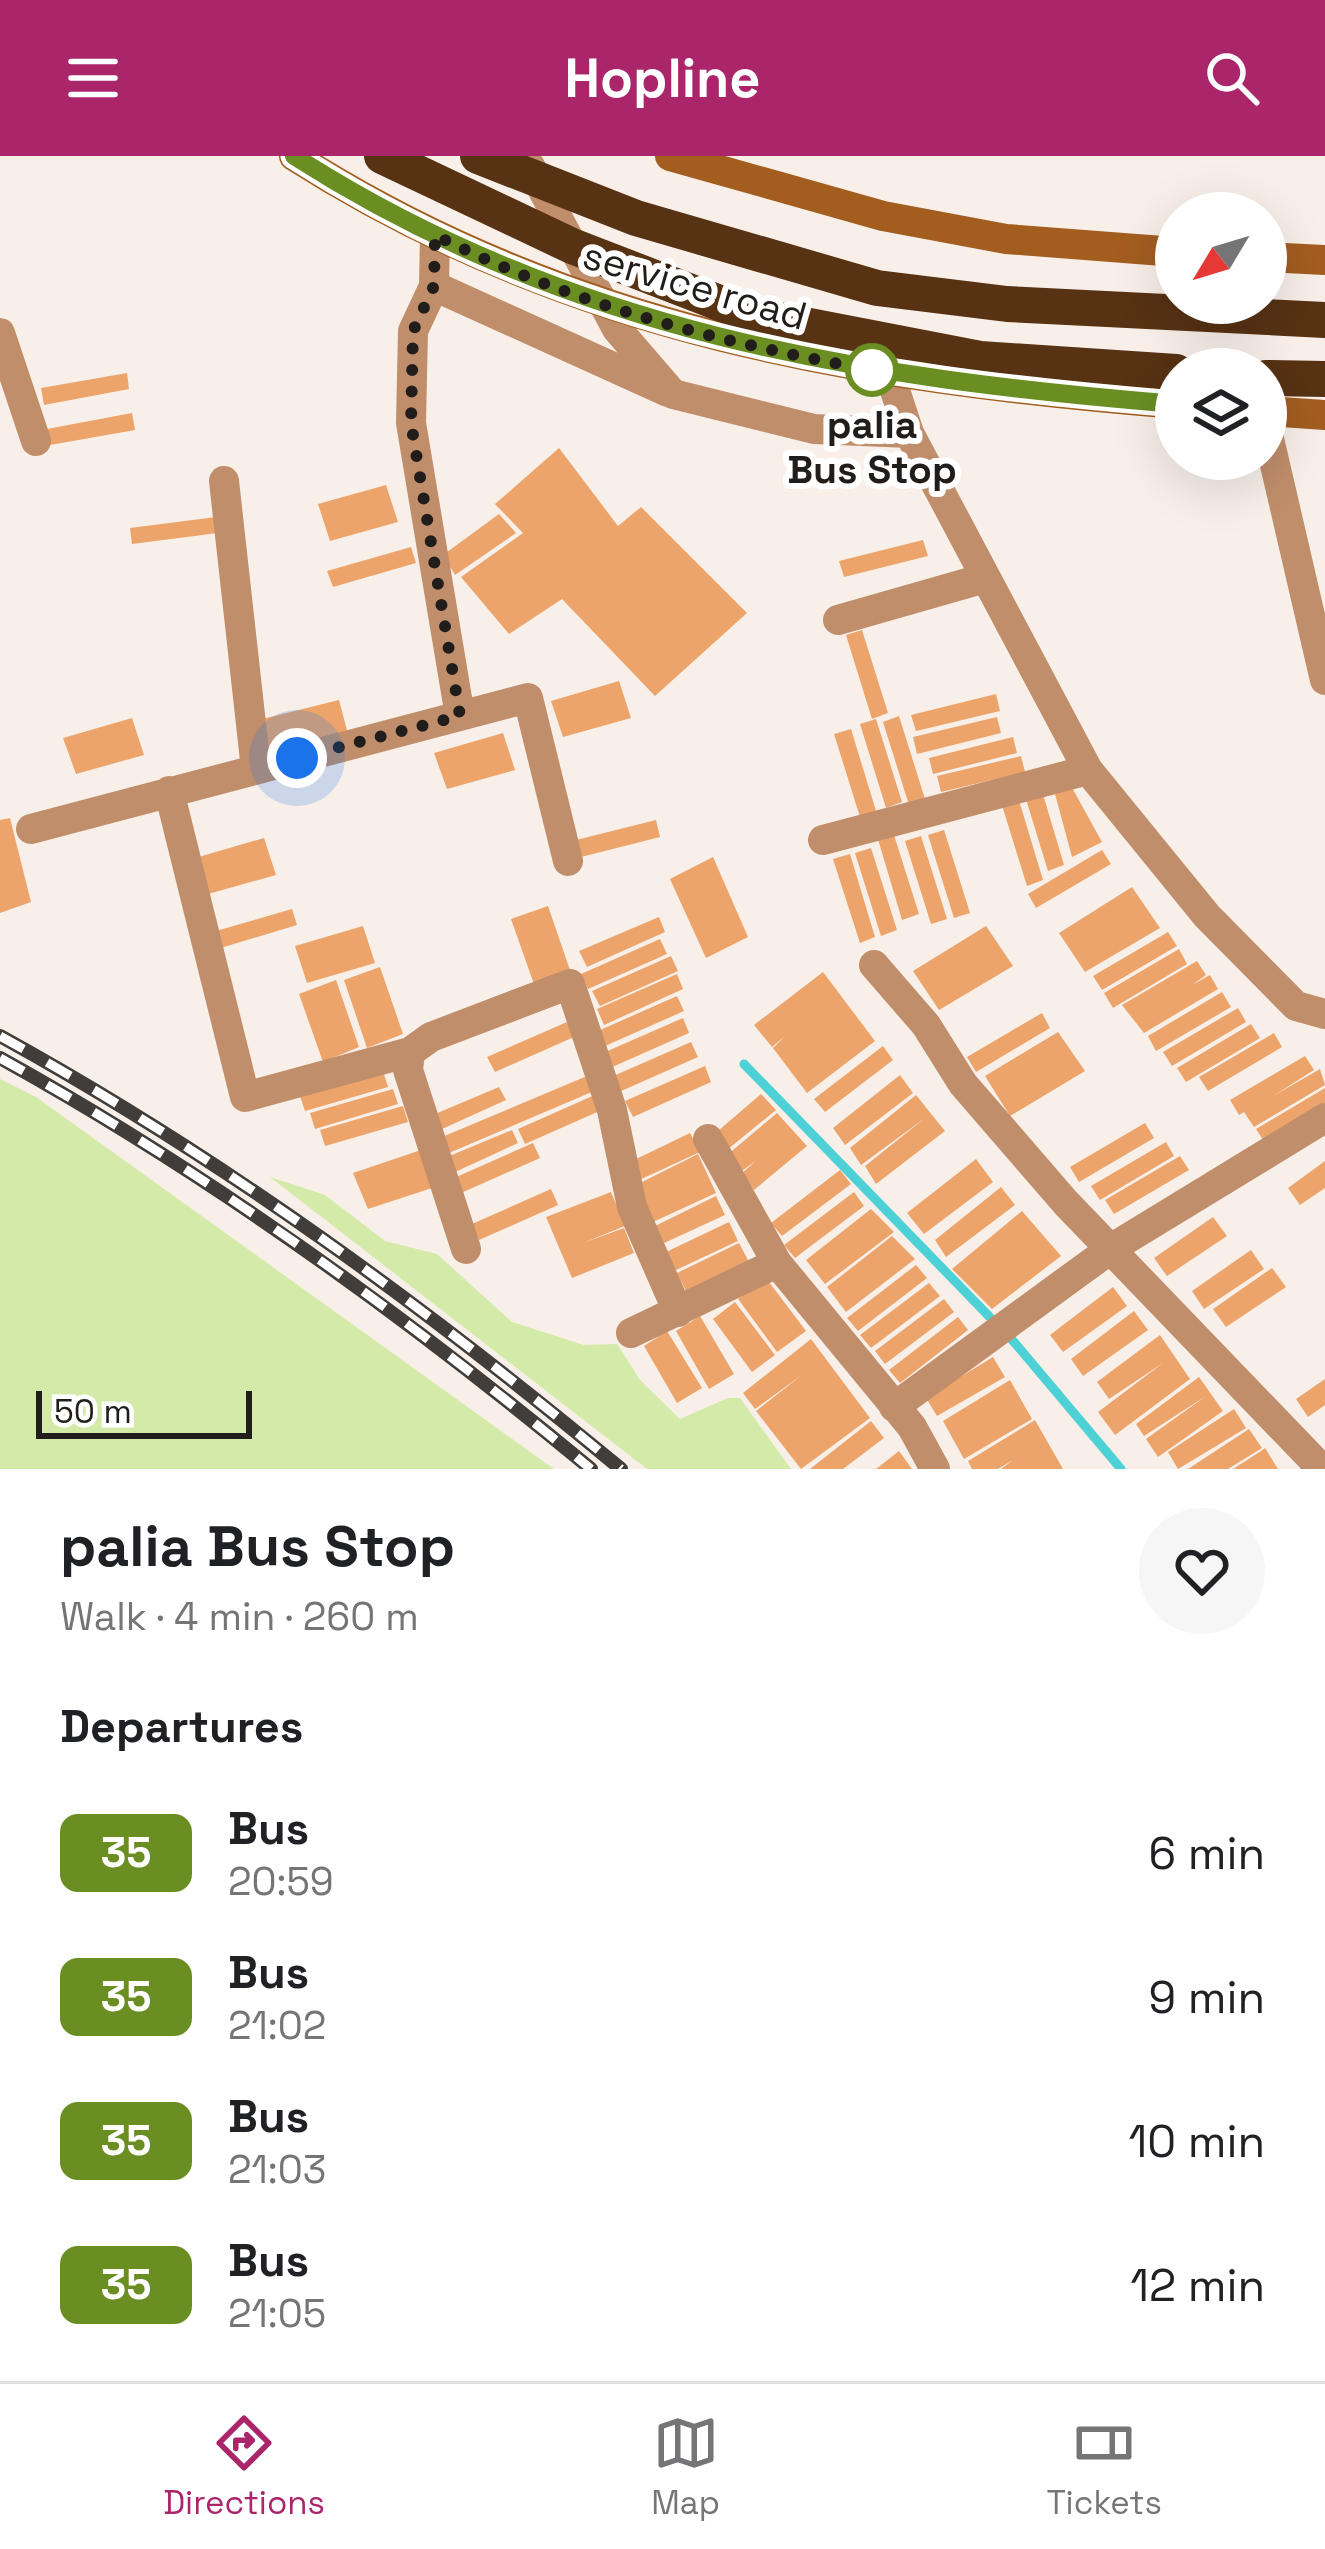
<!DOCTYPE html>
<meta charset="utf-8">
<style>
:root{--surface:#fff;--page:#f6f6f6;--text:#202124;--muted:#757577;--line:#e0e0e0;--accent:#ab256b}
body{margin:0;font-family:"Space Grotesk",sans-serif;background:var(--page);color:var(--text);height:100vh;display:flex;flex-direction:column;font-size:45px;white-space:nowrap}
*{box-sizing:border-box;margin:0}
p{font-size:39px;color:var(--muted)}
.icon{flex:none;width:66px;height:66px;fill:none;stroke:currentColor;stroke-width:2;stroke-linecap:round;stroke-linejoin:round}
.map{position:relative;height:1313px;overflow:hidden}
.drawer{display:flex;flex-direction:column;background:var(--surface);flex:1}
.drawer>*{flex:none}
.badge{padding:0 24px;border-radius:18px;font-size:42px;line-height:78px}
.needle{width:78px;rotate:232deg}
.tools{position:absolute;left:1155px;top:36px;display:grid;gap:24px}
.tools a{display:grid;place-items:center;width:132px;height:132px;border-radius:50%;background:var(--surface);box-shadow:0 12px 48px #0002;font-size:60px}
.scale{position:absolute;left:36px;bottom:30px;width:216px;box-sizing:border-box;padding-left:12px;border:6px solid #201d1b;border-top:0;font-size:33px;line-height:42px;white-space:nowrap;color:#201d1b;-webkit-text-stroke:9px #fff;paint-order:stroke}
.you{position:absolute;width:60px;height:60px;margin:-30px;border:9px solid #fff;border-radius:50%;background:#1a73e8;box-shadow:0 0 0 18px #1a73e833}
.map>.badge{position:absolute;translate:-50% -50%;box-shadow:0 0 0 6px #fff}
h2{padding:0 60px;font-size:45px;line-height:108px}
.round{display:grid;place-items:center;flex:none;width:126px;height:126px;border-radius:63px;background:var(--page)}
.summary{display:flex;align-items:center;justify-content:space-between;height:204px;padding:0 60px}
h1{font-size:57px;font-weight:800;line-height:90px}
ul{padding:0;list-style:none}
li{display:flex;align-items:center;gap:36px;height:144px;padding:0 60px}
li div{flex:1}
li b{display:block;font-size:45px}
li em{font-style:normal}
li .badge{min-width:132px;font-weight:700;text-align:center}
header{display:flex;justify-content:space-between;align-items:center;height:156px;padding:0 60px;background:var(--accent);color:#fff;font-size:54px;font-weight:800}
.dock{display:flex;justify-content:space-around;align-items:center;height:168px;border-top:3px solid var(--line);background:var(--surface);font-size:33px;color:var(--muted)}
.dock a{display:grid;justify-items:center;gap:6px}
.dock .selected{color:var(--accent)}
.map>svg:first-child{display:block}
</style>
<header><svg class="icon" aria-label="menu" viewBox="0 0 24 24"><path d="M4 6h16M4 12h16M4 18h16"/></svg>Hopline<svg class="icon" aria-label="search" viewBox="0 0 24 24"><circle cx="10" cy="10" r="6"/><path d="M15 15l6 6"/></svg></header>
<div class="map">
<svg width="1325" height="1313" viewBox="0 0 1325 1313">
<rect width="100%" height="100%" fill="#f8efe9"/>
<!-- green -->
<path fill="#d3eaa8" d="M0,923L36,941L554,1313H0Z
M270,1021L325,1039L385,1085L437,1098L512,1166L584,1189L617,1188L640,1224L680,1263L728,1242H740L791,1313H647Z"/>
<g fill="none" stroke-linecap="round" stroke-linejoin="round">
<!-- stream -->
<path stroke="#4dd1d7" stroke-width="9" d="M744,908L1014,1186L1121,1313"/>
</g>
<!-- building -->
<path fill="#eca46b" d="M127,217L129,233L44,249L41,232Z
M132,257L135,274L50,289L47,273Z
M559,292L618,370L641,351L747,457L655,540L562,443L509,478L461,421L523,377L495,348Z
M386,329L398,366L330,385L318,348Z
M499,358L516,377L455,419L443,399Z
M216,361L218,377L132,388L130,372Z
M923,384L928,400L844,421L839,405Z
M411,391L416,407L333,431L327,415Z
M862,474L888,557L872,563L846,479Z
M619,525L631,562L563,581L551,545Z
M996,538L1000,555L916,575L911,559Z
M339,544L348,578L259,598L250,566Z
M899,560L925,643L909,649L883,566Z
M997,561L1001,577L917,598L913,581Z
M132,562L144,599L76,618L63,582Z
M876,563L902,646L886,652L860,568Z
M851,573L876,655L860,661L834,578Z
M503,577L515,614L447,633L434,597Z
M1013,581L1017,597L933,618L929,602Z
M1021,600L1025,616L941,636L937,620Z
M1070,628L1102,686L1072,701L1055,638Z
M1042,635L1064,709L1048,715L1025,640Z
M1018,641L1043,724L1027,730L1001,646Z
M10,662L31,746L0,757V664Z
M656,664L660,681L577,702L572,685Z
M944,674L970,757L954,762L928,679Z
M893,676L919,758L902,764L877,680Z
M921,680L947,763L931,768L905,685Z
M264,682L276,719L208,738L195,702Z
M871,692L897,774L881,780L855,697Z
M1102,694L1111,708L1036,752L1028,738Z
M850,698L875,781L860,787L833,703Z
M713,701L748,781L706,802L670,723Z
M1132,731L1160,772L1085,816L1059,777Z
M548,750L571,817L535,831L511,763Z
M292,753L297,769L214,794L209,777Z
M659,761L665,776L587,811L579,795Z
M363,770L375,807L307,827L295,790Z
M986,770L1013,810L939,854L913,815Z
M1168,776L1177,790L1102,834L1093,820Z
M660,783L667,798L588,833L581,818Z
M1179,793L1187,808L1113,852L1104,837Z
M671,800L678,815L600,850L592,835Z
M1197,805L1206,819L1192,829L1210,819L1218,833L1144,877L1122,849Z
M380,811L403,878L367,892L344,824Z
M823,816L875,885L807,937L773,892L785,880L772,891L754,869Z
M677,818L683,833L604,869L597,853Z
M336,824L359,891L323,906L299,838Z
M1222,836L1231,851L1156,895L1148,880Z
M677,840L684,855L605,890L598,875Z
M1238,852L1246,866L1172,910L1163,896Z
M1042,857L1050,872L976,916L967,901Z
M683,862L689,877L610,912L603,897Z
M567,866L574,881L495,916L487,901Z
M1251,868L1260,882L1186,926L1177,912Z
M1058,876L1085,915L1010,960L985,920Z
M1274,877L1282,891L1208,935L1199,921Z
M691,886L698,901L619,936L611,921Z
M883,890L893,904L825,956L814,943Z
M1305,900L1314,914L1273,940L1320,913L1325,929L1254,971L1244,956L1239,959L1230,944Z
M705,910L711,926L633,961L625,945Z
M383,915L388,931L305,955L300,940Z
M900,919L913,937L845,989L833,972Z
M587,920L594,935L449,997L442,981Z
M499,931L506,944L442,973L435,958Z
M1325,932V952L1265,987L1256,973Z
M393,933L398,948L315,973L310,957Z
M597,938L604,953L525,988L518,973Z
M761,938L776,954L722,998L711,981Z
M916,939L945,975L876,1028L865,1010L925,962L861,1009L850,992Z
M403,950L408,966L325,990L320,974Z
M777,957L807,990L754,1034L742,1017L757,1004L739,1017L727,999Z
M1145,967L1154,982L1079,1026L1070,1011Z
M512,974L518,987L455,1016L447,1001Z
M690,977L700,996L637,1025L628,1007Z
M1166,986L1174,1000L1100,1044L1091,1030Z
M533,987L540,1002L461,1037L454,1022Z
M421,994L435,1031L368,1053L353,1017Z
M698,998L716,1037L653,1066L636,1029Z
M1180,1000L1189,1014L1114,1058L1105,1044Z
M976,1003L993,1026L924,1078L907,1057Z
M1325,1005V1032L1300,1049L1288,1032Z
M840,1014L851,1028L782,1080L771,1067Z
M1001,1031L1015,1049L946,1101L935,1084Z
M551,1033L558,1049L479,1084L472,1068Z
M611,1036L625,1070L583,1087L624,1072L634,1097L572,1122L546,1061Z
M854,1036L864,1050L795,1102L784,1089Z
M716,1040L725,1059L662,1088L653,1071Z
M871,1053L894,1076L825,1128L806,1104Z
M1022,1055L1061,1100L992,1153L952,1113Z
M1213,1061L1227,1080L1167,1120L1154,1102Z
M729,1066L738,1085L676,1114L666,1096Z
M892,1080L915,1103L846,1156L827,1131Z
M739,1087L749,1106L686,1135L677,1117Z
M1251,1094L1264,1113L1204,1153L1192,1135Z
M916,1109L927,1122L858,1175L847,1162Z
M1272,1112L1286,1131L1226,1171L1213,1153Z
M766,1122L806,1175L777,1196L738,1143Z
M929,1127L940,1140L871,1192L860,1179Z
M1113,1131L1127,1150L1063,1196L1050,1179Z
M944,1143L954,1156L885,1208L875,1195Z
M735,1146L775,1199L752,1216L713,1163Z
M1134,1155L1148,1174L1083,1220L1071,1203Z
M700,1160L734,1218L709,1233L676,1175Z
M958,1161L968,1174L900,1227L889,1214Z
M667,1175L702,1232L677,1247L644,1190Z
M1160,1179L1190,1223L1115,1279L1098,1256L1163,1207L1109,1243L1097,1226Z
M811,1183L870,1262L801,1313L756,1255L803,1218L755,1253L743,1237Z
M993,1201L1005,1221L937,1260L926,1242Z
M1199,1221L1223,1255L1158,1301L1146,1283L1206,1240L1144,1280L1136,1268Z
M1325,1223V1249L1308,1261L1296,1243Z
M1010,1224L1032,1263L964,1303L943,1265Z
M1234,1253L1246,1272L1178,1313L1168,1296Z
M1035,1264L1063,1313H1001L1013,1304L998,1313H972L968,1305Z
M871,1265L884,1282L843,1313H810Z
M1249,1273L1262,1292L1228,1313H1188Z
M1265,1292L1278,1313H1233L1261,1295Z
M899,1295L912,1313H876Z"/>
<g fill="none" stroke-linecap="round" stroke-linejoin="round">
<!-- street -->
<path stroke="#c08e6b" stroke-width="30" d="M530,10L617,173L673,238L814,273L909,277
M435,79L434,130L413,175L411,267L460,560
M434,130L668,236
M0,177L36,285
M881,192L909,277L1088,614L1207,760L1296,850L1325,858
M1266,270L1325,524
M224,325L256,613
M838,464L985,422
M169,635L245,941L410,896
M31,673L528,542L568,705
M823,684L1088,614
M874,809L926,869L963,928L1066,1047L1322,1313
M708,983L777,1107L912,1271L935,1313
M466,1093L408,914L410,896L431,881L570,828L612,954L632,1051L678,1156
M631,1177L777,1107
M894,1251L1112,1092L1325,962"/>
<!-- secondary -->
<path stroke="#a35d1f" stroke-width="30" d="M294,0C569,175 857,222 1176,248
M670,0L883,60L1006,83L1176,96
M1266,101L1325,104
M1266,255L1325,259"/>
<!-- highway -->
<path stroke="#573213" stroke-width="36" d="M382,0L572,90L748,158L980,203L1176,216
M478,0L636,62L877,132L1007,148L1325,164
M1266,222L1325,223"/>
<!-- rail casing -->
<g stroke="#403d3a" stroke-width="14">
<path id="rail" d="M0,880C222,1002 426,1151 621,1313
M0,902C210,1018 406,1160 591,1313"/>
</g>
<!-- rail -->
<use href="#rail" stroke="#fff" stroke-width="9" stroke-dasharray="27" stroke-linecap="butt"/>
</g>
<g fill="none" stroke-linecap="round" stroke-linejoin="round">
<!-- line casing -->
<g stroke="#fff" stroke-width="27">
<path id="line" d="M294,0C568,176 858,222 1176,248"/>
</g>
<!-- line -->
<use href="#line" stroke="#6b8e23" stroke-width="18"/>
<!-- walk -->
<path stroke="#201d1b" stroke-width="12" stroke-dasharray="0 21.6" d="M297,602L460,560L411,267L413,175L434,130L435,79C572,149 722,187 872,214"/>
</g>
<!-- markers -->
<circle fill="#fff" stroke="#6b8e23" stroke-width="6" cx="872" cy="214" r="24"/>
<g text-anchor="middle" stroke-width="12" stroke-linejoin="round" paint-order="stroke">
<!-- street labels -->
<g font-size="39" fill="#201d1b" stroke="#fff">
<text transform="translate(695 129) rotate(16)" y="14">service road</text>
</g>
<!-- stop labels -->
<g font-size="39" font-weight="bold" fill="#201d1b" stroke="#fff">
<text x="872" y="282">palia<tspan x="872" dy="45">Bus Stop</tspan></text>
</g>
</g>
</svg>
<div class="tools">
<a><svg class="needle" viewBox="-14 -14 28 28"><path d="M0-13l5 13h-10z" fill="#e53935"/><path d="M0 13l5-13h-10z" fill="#757577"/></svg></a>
<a><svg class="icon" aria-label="layers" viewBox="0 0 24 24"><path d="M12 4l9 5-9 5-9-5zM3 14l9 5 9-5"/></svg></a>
</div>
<div class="scale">50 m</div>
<div class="you" style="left:297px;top:602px"></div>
</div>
<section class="drawer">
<div class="summary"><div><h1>palia Bus Stop</h1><p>Walk · 4 min · 260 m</p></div><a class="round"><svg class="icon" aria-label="heart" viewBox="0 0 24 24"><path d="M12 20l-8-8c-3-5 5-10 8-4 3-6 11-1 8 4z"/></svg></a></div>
<h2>Departures</h2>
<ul>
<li><span class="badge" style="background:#6b8e23;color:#fff">35</span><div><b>Bus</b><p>20:59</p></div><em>6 min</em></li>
<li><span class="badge" style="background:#6b8e23;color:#fff">35</span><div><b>Bus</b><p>21:02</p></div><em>9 min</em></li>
<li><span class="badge" style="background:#6b8e23;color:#fff">35</span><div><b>Bus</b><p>21:03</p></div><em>10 min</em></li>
<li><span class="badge" style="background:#6b8e23;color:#fff">35</span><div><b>Bus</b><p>21:05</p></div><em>12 min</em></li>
</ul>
</section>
<nav class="dock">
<a class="selected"><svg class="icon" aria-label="directions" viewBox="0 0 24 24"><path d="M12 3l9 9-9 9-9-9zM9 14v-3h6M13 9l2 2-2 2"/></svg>Directions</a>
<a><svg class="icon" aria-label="map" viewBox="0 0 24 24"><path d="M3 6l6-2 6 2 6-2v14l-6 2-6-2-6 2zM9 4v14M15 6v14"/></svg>Map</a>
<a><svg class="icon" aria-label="tickets" viewBox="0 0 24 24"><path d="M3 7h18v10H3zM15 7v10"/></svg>Tickets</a>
</nav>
